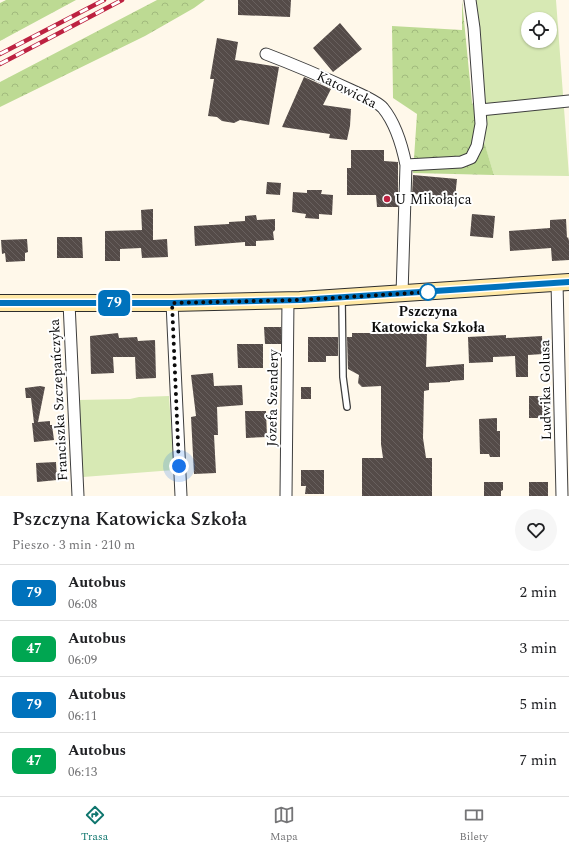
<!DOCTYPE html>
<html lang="pl">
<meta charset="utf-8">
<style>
:root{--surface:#fff;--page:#f6f6f6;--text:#202124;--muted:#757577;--line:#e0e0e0;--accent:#0f766e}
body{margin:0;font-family:Spectral,serif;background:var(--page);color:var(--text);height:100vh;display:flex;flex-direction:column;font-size:15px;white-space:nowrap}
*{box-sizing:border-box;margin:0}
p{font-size:13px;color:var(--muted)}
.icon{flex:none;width:22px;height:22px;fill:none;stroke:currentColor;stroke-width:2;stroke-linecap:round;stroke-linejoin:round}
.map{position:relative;height:496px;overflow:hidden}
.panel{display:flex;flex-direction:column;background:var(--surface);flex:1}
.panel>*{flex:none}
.badge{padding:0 8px;border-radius:6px;font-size:14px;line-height:26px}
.controls{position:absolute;left:521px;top:12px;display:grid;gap:8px}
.controls a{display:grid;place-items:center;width:36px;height:36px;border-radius:50%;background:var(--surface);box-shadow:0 1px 3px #0004;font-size:20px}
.you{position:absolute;width:20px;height:20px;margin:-10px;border:3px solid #fff;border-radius:50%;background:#1a73e8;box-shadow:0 0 0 6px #1a73e833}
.map>.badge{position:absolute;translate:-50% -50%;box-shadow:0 0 0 2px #fff}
.round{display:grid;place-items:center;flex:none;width:42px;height:42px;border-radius:21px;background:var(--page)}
.headline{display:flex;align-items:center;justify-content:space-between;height:68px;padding:0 12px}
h1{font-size:19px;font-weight:600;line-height:30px}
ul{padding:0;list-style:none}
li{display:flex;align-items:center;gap:12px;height:56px;padding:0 12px;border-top:1px solid var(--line)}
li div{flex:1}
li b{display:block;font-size:15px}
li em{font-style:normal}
li .badge{min-width:44px;font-weight:700;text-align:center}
.tabs{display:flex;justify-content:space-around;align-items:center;height:56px;border-top:1px solid var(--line);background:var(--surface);font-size:11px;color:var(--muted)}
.tabs a{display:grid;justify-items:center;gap:2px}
.tabs .selected{color:var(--accent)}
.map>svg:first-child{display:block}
</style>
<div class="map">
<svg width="569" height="496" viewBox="0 0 569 496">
<defs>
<pattern id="forest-crowns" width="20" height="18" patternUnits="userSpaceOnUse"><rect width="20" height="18" fill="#bdda93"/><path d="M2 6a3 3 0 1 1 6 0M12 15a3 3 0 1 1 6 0" fill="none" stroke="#a1ba7d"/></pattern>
<pattern id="building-back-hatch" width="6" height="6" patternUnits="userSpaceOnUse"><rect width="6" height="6" fill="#544b48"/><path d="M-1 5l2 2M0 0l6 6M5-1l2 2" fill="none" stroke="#68605e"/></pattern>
</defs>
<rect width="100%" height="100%" fill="#fff8ea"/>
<!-- grass -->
<path fill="#d7e9b4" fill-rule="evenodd" d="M475,0H556L569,176L494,175L485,146V97ZM528,19H550V41H528Z
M169,396L174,470L83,477L77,400L130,399L139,397Z"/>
<!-- forest -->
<path fill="url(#forest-crowns)" d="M6,0H76L0,41V3Z
M157,0H205L194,8L145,36L0,107V82Z
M462,0L472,102L494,175L413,173L417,114L393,98L392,26L462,30Z"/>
<!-- building -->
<path fill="url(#building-back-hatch)" d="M238,0H291L290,17L238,15Z
M340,23L362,49L333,72L313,48Z
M217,38L238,42L235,60L279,67L269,125L240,120L234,123L222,121L217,117L208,116L214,79H210Z
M304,77L331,89L323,105L351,109L350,126L347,140L329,138L330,134L282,127Z
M351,150H384V161L398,162V207H377L376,195H347V168H351Z
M413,175L457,179L455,198L412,194Z
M267,182L281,183L280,195L266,194Z
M307,190H322L321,194L333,195L332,215L319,214V219L305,218L306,214L292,212L293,192L307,193Z
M153,209V240L167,239L168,257L142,258L141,248L120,249V261H105V231L142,230L141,210Z
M472,214L495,216L493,238L470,236Z
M256,215L257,220L275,219V230L273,232L274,240L256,241V246H245V242L195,246L194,226L229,224V222L245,221V216Z
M566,219L567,238L568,237L569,241V260L552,261L551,248L510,251L509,231L550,228V220Z
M57,237H82L83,258H57Z
M27,239L28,252L25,253V261L6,262L5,253L2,254L1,240Z
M264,327H281V344H265Z
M118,333L119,338L137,337L138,341L155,340L156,378L136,379L135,357H113L114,373L91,374L90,336Z
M352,333H427L426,367L464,364V380L450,381V382L429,383V390L424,391L423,438L426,458H432V496H362V458H383L381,444V386L362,387L358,383L359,375L348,369L347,337H352Z
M506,335V338L542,336L543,354L528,355V377H516L515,356L493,357V362L469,363L468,337Z
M308,337H338V356H326V362H308Z
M237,344H263V368H238Z
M213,373L214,386L242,385L243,405L217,407L218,435H214L216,473L194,474L191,417L196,416L191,375Z
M40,386L45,387L38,422L50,421V425H52L54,440L34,442L32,423H34L31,398H26L25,388Z
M301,387H311V399H301Z
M529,396H545V406H547L548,418H529Z
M245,411H266L267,437L246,438Z
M497,418V431H500V457H490L489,454H480L479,419Z
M56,462L57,480L37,482L36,463Z
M301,470H324V494H305L306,486H301Z
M484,482H503V490L501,491V496H484Z
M529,482H548V496H529Z"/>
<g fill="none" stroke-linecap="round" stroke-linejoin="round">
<!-- lane casing -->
<g stroke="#3e3e3e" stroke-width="8">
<path id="lane" d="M342,299L343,377L347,407"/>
</g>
<!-- street casing -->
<g stroke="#3e3e3e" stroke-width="13">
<path id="street" d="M266,54C295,65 323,77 351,90C360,94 377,101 383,108C396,124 402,145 406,165L402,294
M480,110L569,101
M406,165L461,162L471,158L477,146L481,124L474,28L470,0
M557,283L562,496
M69,303L78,496
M172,303L181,496
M286,496L288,300"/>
</g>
<!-- secondary casing -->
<g stroke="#2d2d2d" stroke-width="18">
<path id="secondary" d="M0,303H172L300,300L569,282"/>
</g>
<!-- lane -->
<use href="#lane" stroke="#fff" stroke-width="5.5"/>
<!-- street -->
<use href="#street" stroke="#fff" stroke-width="11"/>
<!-- secondary -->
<use href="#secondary" stroke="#ffe8a5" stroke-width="16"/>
<!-- rail casing -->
<g stroke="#bd2241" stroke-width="4.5">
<path id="rail" d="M0,54L104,0
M0,64L122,0"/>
</g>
<!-- rail -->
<use href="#rail" stroke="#fff" stroke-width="3" stroke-dasharray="9" stroke-linecap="butt"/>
</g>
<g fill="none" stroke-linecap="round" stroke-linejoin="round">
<!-- line casing -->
<g stroke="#fff" stroke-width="9">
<path id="line" d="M0,303H172L300,300L569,282"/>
</g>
<!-- line -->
<use href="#line" stroke="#0072bc" stroke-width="6"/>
<!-- walk -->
<path stroke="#0b0b0b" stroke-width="4" stroke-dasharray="0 7.2" d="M179,466L172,303L300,300L428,292"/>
</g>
<!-- markers -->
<circle fill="#bd2241" stroke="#fff" stroke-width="1.5" cx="387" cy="199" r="4"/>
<circle fill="#fff" stroke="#0072bc" stroke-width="2" cx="428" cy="292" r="8"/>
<g text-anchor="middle" stroke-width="4" stroke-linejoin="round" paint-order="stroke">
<!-- street labels -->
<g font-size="14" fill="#0b0b0b" stroke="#fff">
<text transform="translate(347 89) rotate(27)" y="5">Katowicka</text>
<text transform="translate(545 390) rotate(-91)" y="5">Ludwika Golusa</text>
<text transform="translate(272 398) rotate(-89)" y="5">Józefa Szendery</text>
<text transform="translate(58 400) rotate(-93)" y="5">Franciszka Szczepańczyka</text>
</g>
<!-- poi labels -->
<g font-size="14" fill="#0b0b0b" stroke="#fff" text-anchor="start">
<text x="395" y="204">U Mikołajca</text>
</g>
<!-- stop labels -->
<g font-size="14" font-weight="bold" fill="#0b0b0b" stroke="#fff">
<text x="428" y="316">Pszczyna<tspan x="428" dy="16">Katowicka Szkoła</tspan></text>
</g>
</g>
</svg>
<div class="controls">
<a><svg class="icon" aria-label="locate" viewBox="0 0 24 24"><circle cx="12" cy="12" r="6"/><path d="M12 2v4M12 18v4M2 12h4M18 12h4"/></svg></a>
</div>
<div class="you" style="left:179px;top:466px"></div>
<b class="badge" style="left:114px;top:303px;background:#0072bc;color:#fff">79</b>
</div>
<section class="panel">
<div class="headline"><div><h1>Pszczyna Katowicka Szkoła</h1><p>Pieszo · 3 min · 210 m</p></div><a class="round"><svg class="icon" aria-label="heart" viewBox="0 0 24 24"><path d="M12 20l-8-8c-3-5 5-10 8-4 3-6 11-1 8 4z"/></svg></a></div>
<ul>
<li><span class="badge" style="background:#0072bc;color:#fff">79</span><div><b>Autobus</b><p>06:08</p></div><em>2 min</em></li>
<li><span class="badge" style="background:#00a651;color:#fff">47</span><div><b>Autobus</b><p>06:09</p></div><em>3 min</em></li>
<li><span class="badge" style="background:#0072bc;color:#fff">79</span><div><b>Autobus</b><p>06:11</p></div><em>5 min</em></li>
<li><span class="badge" style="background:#00a651;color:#fff">47</span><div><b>Autobus</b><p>06:13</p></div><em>7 min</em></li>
</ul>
</section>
<nav class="tabs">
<a class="selected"><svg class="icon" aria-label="directions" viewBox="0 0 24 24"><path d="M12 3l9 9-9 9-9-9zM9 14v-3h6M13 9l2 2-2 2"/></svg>Trasa</a>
<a><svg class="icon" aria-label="map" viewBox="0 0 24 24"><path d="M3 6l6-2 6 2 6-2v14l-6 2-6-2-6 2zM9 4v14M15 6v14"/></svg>Mapa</a>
<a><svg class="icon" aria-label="tickets" viewBox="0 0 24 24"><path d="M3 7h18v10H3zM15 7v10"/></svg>Bilety</a>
</nav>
